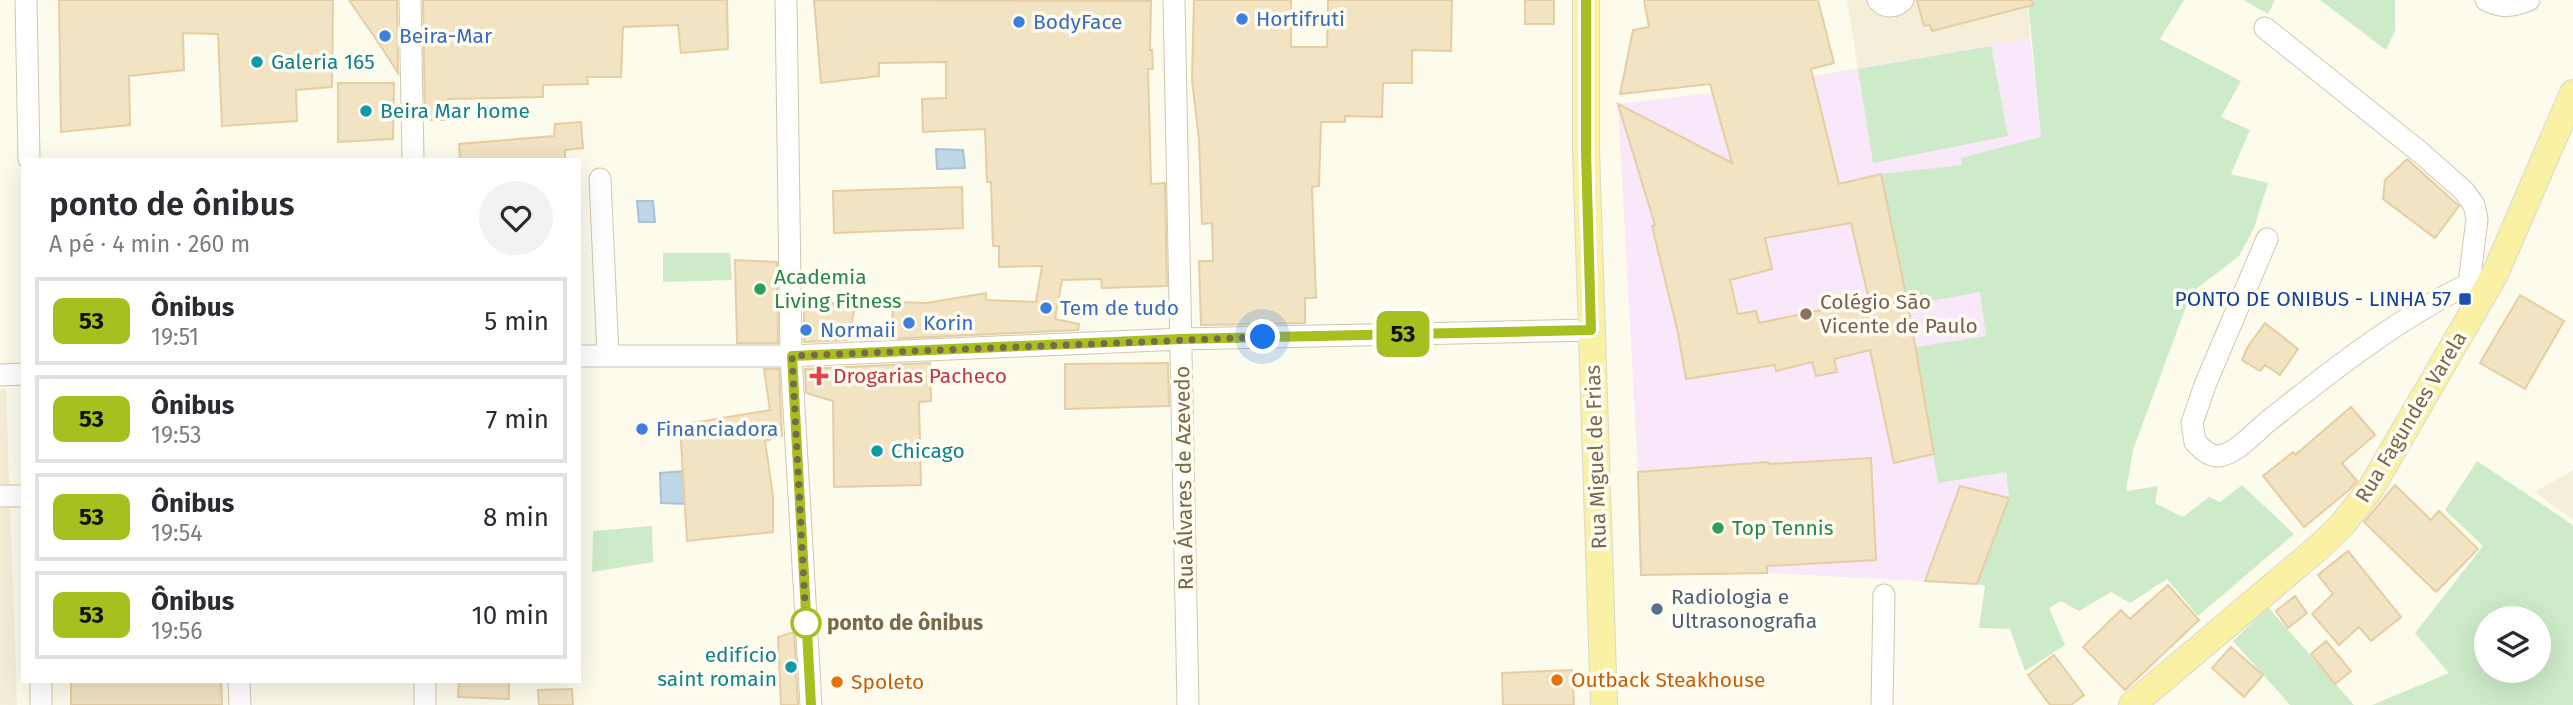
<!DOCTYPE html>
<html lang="pt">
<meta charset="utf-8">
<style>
:root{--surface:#fff;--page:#f2f2f3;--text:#2b2b33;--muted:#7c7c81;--line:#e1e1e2}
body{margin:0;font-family:"Fira Sans",sans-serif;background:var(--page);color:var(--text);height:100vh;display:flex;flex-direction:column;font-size:26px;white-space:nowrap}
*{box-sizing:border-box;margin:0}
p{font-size:23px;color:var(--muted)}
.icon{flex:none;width:38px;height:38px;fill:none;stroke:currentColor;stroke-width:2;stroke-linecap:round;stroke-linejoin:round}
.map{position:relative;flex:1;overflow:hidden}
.side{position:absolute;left:21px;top:158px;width:560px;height:525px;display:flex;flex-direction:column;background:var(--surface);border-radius:0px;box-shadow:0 7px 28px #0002}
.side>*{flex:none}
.badge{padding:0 14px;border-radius:10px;font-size:24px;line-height:46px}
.fabs{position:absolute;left:2474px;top:606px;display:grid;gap:14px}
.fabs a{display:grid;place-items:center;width:77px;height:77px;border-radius:50%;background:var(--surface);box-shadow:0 7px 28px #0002;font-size:35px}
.you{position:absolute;width:35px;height:35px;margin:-18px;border:5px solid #fff;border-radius:50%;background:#1a73e8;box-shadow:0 0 0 10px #1a73e833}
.map>.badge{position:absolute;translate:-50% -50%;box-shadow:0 0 0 4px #fff}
.round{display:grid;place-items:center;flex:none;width:74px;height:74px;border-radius:37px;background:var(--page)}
.headline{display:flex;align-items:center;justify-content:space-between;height:119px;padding:0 28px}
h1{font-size:33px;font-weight:600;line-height:52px}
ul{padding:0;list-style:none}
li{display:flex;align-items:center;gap:21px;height:88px;margin:0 14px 10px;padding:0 14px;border:4px solid var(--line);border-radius:0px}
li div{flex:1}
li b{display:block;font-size:26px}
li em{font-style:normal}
li .badge{min-width:77px;font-weight:700;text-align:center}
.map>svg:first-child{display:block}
</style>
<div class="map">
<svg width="2573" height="705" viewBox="0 0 2573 705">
<rect width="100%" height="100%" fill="#fdfbeb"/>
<!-- residential -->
<path fill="#f5efda" d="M1847,0H2028L2030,38L1858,69Z
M6,389L17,705H0V390Z
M2573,470V520L2535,492Z"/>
<!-- education -->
<path fill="#f8e8fa" d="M2030,38L2042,137L1962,159L2009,498L1977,584L1767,573L1768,462L1638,472L1618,104L1722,92Z"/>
<!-- green -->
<path fill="#cdebc9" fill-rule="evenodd" d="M2028,0H2184L2160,39L2241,81L2221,117L2250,130L2231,174L2268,183L2254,228L2239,256L2191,293L2133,450L2126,491L2158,486L2155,503L2183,517L2209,497L2220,502L2242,485L2294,534L2198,616L2167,579L2130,603L2111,592L2079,611L2061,601L2049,608L2065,645L2025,671L2010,629L1979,628L1985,586L1977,584L2009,498L2006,472L1938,483L1916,347L1986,336L1980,292L1908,305L1881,174L1962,165L1961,158L2041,137Z
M2243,0H2275L2268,14Z
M2320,0H2395V31L2386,50Z
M1991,46L2008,136L1873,163L1858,69Z
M663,253H730L732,280L663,282Z
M2477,461L2573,525V705H2372L2449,673L2415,633L2483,546L2445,510ZM2487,618H2539V670H2487Z
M652,526L653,562L592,572L593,531Z
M2268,607L2354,705H2290L2233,641Z"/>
<!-- water -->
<path fill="#bfd6e7" stroke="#a5c3d9" stroke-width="2" d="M936,149L963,150L965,168L937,169Z
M637,201H653L655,222H639Z
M685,471L689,504L661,503L660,473Z"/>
<!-- building -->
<path fill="#f2e3c3" stroke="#e5cea3" stroke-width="2" fill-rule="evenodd" d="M59,0H333L332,87L296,90L297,121L222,126L218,34L183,33L184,70L129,76L130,125L61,132Z
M349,0H397L398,73L382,48Z
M423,0H727L728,49L681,53L678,25L623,27L621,77H587L588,84L543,85V97L448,99V120H425Z
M814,0L1151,1L1150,50H1152L1153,69H1148L1151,184L1165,183L1167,286L1102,288L1101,279L1062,280L1055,319L1079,324L1078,330L890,339L894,302L927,303L986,293V300L1036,302L1042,266L999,267V246H993L991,182H987L985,129L923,132L922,99L946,98V62L879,63V76L821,83Z
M1194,0H1291V47H1327L1328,0H1452L1451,51L1412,50V83H1383L1382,117L1345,116V122H1321L1319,186L1312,187L1316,298H1305V323L1201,325L1199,261H1213L1212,223L1202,224L1199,140L1192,80Z
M1525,0H1554V24H1525Z
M1644,0H1818L1834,63L1811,69L1839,184L1881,174L1908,305L1934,454L1894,463L1870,350L1834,359L1837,372L1816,376L1812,362L1776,371L1775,365L1686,379L1678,333L1652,226L1655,225L1618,104L1732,163L1710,84L1620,94L1633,30L1649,27ZM1851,223L1869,300L1759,323L1756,311L1738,314L1730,280L1772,269L1765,238Z
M1917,0H2032L2033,5L1932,31L1930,25L1924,26Z
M338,83H394L393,139L338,142Z
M581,122L583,148L565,150V159H460L459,144L554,136L555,124Z
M2407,159L2459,206L2435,238L2383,199L2385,180Z
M962,187L963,228L834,233L833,191Z
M735,260L777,262L778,343H737Z
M2520,295L2564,321L2525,389L2480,363Z
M856,302L848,340L804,342V312L822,307V304Z
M2265,323L2298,349L2280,375L2265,365L2260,371L2242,360L2247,348Z
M930,363L931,401L919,402L921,485L834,487L833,401L806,393L805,369Z
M1168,363L1169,406L1065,409V364Z
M764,369H779L782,436L765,441L773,496V532L687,541L680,425L770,410Z
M2351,407L2375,435L2342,463L2357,481L2349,490L2304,527L2263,476L2293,452L2295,455Z
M1871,458L1876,560L1767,566V573L1641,575L1638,472L1768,462V464Z
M2395,485L2431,520L2439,511L2478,549L2436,592L2364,522Z
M1960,486L2009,498L1977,584L1925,581Z
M2348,551L2401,617L2371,641L2359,627L2339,645L2312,614L2333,594L2318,575Z
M2168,585L2199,620L2125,690L2083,647L2121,610L2130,619Z
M2295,596L2307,613L2288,628L2276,611Z
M794,632L798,705H781L778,637Z
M2326,641L2351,671L2335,684L2311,654Z
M2231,647L2263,675L2244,697L2212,668Z
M2054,655L2084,695L2071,705H2050L2028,675Z
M1572,670L1574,705H1503L1502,673Z
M71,681H221L222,705H71Z
M459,681H509V699L458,697Z
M572,689L573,705H539L538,690Z"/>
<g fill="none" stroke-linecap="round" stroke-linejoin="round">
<!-- minor casing -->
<g stroke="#d0c7b0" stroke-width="23">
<path id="minor" d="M26,0L29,159
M410,0L413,159
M786,0L791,356L811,705
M1174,0L1188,705
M1878,0C1885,8 1895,8 1903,0
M2486,0C2501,8 2513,7 2529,0
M2265,28L2421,153L2464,191L2474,205L2477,219L2469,284
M600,179L608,356
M2267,239L2205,385L2192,423L2195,442C2201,448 2208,456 2217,456C2235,455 2253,434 2266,423C2327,374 2398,318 2469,284L2485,291
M579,356H791L1181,339L1591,330
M0,375L23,374
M0,496H23
M41,681V705
M239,681L240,705
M425,681V705
M1882,705L1884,595"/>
</g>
<!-- major casing -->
<g stroke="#dcd8d1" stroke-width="28">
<path id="major" d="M1586,0V151L1604,705
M2132,705L2318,548L2342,525L2371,488L2495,274L2573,93"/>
</g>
<!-- minor -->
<use href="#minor" stroke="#fff" stroke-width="21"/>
<!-- major -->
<use href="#major" stroke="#faf1a5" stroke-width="26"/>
</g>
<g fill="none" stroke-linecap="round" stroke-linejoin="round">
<!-- line casing -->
<g stroke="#fff" stroke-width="16">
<path id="line" d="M811,705L792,356L1181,339L1591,330L1586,151V0"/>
</g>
<!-- line -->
<use href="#line" stroke="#a7bf1f" stroke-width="10"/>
<!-- walk -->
<path stroke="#79694d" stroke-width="7" stroke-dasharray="0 12.6" d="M806,623L792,356L1263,337"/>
</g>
<!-- markers -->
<g fill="#3f7fe0" stroke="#fffdf2" stroke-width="2.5">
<circle cx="1242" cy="19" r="7"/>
<circle cx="1019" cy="22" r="7"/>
<circle cx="385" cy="36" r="7"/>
<circle cx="1046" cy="308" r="7"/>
<circle cx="909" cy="323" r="7"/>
<circle cx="806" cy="330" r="7"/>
<circle cx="642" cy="429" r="7"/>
</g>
<g fill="#0f9aa8" stroke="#fffdf2" stroke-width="2.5">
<circle cx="257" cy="62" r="7"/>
<circle cx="366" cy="111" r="7"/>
<circle cx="877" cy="451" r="7"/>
<circle cx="791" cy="667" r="7"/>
</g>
<g fill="#2e9e5b" stroke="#fffdf2" stroke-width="2.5">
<circle cx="760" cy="289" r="7"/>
<circle cx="1718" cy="528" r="7"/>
</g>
<rect fill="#1a4fb4" stroke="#fffdf2" stroke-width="2.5" x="2458" y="292" width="14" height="14" rx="3.5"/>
<circle fill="#8d6e63" stroke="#fffdf2" stroke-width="2.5" cx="1806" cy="314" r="7"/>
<path fill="#e0444e" stroke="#fffdf2" stroke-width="2.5" d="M815.5 365.5h7v7h7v7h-7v7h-7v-7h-7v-7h7z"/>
<circle fill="#5c6f8a" stroke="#fffdf2" stroke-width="2.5" cx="1657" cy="609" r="7"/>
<circle fill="#fff" stroke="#a7bf1f" stroke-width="3.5" cx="806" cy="623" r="14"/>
<g fill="#e8710a" stroke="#fffdf2" stroke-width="2.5">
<circle cx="1557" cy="680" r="7"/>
<circle cx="837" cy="682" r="7"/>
</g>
<g text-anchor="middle" stroke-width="7" stroke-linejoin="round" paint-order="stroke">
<!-- shop labels -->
<g font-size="21" fill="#366cbe" stroke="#fffdf2" text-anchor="start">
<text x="1256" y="26">Hortifruti</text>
<text x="1033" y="29">BodyFace</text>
<text x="399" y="43">Beira-Mar</text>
<text x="1060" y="315">Tem de tudo</text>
<text x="923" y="330">Korin</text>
<text x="820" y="337">Normaii</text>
<text x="656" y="436">Financiadora</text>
</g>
<!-- culture labels -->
<g font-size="21" fill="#0d838f" stroke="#fffdf2" text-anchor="start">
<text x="271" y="69">Galeria 165</text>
<text x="380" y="118">Beira Mar home</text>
<text x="891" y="458">Chicago</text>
<text x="777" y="662" text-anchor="end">edifício<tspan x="777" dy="24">saint romain</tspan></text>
</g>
<!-- leisure labels -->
<g font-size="21" fill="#27864d" stroke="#fffdf2" text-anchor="start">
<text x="774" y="284">Academia<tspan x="774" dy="24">Living Fitness</tspan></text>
<text x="1732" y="535">Top Tennis</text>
</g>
<!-- transit labels -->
<g font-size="21" fill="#164399" stroke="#fffdf2" text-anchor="end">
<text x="2451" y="306">PONTO DE ONIBUS - LINHA 57</text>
</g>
<!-- education labels -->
<g font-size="21" fill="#785e54" stroke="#fffdf2" text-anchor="start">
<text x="1820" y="309">Colégio São<tspan x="1820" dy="24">Vicente de Paulo</tspan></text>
</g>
<!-- health labels -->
<g font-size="21" fill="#be3a42" stroke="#fffdf2" text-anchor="start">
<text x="833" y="383">Drogarias Pacheco</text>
</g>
<!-- street labels -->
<g font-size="21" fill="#79694d" stroke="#fffdf2">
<text transform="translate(2411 417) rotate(-59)" y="7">Rua Fagundes Varela</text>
<text transform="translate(1596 457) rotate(-92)" y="7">Rua Miguel de Frias</text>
<text transform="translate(1184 478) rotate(-91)" y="7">Rua Álvares de Azevedo</text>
</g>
<!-- service labels -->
<g font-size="21" fill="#4e5e75" stroke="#fffdf2" text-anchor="start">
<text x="1671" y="604">Radiologia e<tspan x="1671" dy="24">Ultrasonografia</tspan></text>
</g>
<!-- stop labels -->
<g font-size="21" font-weight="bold" fill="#79694d" stroke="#fffdf2" text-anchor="start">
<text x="827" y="630">ponto de ônibus</text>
</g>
<!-- food labels -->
<g font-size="21" fill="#c56008" stroke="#fffdf2" text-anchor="start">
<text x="1571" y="687">Outback Steakhouse</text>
<text x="851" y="689">Spoleto</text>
</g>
</g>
</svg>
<div class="fabs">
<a><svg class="icon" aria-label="layers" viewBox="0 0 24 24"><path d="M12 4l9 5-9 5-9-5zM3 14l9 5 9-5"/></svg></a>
</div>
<div class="you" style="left:1263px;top:337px"></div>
<b class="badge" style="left:1403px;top:334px;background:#a7bf1f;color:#111">53</b>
<section class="side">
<div class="headline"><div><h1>ponto de ônibus</h1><p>A pé · 4 min · 260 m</p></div><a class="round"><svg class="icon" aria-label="heart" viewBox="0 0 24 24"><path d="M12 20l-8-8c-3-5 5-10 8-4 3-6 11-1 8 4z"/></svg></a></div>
<ul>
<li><span class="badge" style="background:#a7bf1f;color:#111">53</span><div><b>Ônibus</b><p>19:51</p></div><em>5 min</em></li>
<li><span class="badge" style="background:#a7bf1f;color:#111">53</span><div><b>Ônibus</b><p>19:53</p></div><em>7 min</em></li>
<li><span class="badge" style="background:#a7bf1f;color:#111">53</span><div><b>Ônibus</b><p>19:54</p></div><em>8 min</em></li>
<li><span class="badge" style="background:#a7bf1f;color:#111">53</span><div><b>Ônibus</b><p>19:56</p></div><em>10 min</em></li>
</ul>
</section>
</div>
